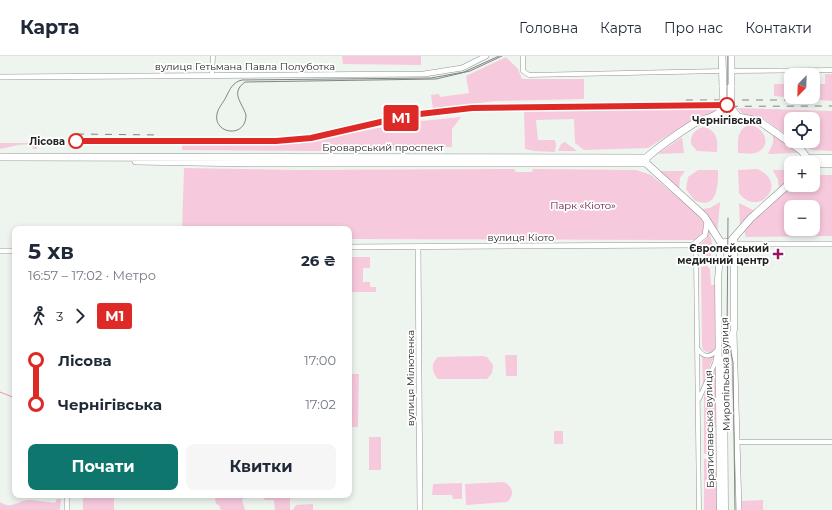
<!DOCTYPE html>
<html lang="uk">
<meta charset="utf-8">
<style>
:root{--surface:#fff;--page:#f6f6f7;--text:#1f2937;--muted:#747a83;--line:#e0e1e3;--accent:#0f766e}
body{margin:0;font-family:Montserrat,sans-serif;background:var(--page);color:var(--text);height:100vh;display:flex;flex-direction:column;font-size:15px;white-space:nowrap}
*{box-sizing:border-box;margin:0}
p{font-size:13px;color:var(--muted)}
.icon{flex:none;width:22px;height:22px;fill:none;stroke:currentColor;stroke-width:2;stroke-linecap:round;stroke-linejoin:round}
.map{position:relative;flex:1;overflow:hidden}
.drawer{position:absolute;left:12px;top:170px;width:340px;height:272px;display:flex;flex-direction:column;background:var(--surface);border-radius:8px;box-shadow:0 2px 6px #0003}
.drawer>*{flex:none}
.badge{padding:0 8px;border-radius:3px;font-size:14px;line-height:26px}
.needle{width:26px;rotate:203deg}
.buttons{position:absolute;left:784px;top:12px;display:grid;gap:8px}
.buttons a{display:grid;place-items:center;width:36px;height:36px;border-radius:8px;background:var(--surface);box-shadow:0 2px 6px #0003;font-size:20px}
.map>.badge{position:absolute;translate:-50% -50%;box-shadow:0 0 0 2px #fff}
.legs{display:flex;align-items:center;gap:6px;height:44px;padding:0 16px;font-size:13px}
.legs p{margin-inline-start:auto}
.overview{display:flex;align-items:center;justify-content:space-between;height:68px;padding:0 16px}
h1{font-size:22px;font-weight:700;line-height:30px}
.action{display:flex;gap:8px;margin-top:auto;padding:8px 16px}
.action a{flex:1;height:46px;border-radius:8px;background:var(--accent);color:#fff;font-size:16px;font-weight:700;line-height:46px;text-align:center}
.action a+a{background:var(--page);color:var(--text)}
ul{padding:0 16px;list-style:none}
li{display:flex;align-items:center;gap:14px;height:44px;font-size:15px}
li i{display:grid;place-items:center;width:6px;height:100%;margin:0 5px;background:currentColor}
li i::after{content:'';width:10px;height:10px;margin:-5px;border:3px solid;border-radius:50%;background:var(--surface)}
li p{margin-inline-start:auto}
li:first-child i{background:linear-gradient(#0000 50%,currentColor 0)}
li:last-child i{background:linear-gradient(currentColor 50%,#0000 0)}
header{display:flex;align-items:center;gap:24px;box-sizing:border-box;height:56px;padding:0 20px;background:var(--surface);border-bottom:1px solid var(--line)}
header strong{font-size:19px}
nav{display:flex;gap:22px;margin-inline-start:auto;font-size:14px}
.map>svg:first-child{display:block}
</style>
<header>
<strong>Карта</strong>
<nav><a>Головна</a><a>Карта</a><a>Про нас</a><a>Контакти</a></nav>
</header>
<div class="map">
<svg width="832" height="454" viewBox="0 0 832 454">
<rect width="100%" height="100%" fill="#eef5ef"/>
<!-- green -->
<path fill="#f7c9dc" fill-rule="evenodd" d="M342,0H421V9L343,8Z
M506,1L518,13L522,23H584V43L495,45L433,53L431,39L439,38L440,41L469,37L466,20Z
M825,18H832V45L774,40V28H791V41H813V28H825Z
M717,52L711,58L692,64L648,92L584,94L575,87L574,63L536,64L538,84H555L556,88L555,96L534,95L525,93L524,54Z
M737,52L832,55V95L812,94L796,85H813V63H791V82L764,63L743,58Z
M461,61L452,73V91L315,95L182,94V88L296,87L412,66Z
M749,69C763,70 773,88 758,96C753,99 744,97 738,97C738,86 736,74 749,69Z
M703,71C717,74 718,83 717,96L697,95L691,88C690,79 695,74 703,71Z
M773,77L799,97L768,98L773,87Z
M682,81L684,97L658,98Z
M565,86L577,95H558L561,88Z
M0,87H37V93H33L32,88L18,89L0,93Z
M184,112L297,114L514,113L516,116H532L533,113L636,114L651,119L699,159C705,167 707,182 694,184L349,183V173H182Z
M757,113C790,126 759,163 739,137L738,114Z
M698,114H718C718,130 718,155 694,144L686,133L688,121Z
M773,114H791V124L781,133L779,132L778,124Z
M656,115H685L680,122L679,133Z
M813,116H820V119H832V180L746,181L744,174L746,170L791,129H813ZM791,151H813V173H791Z
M720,146L717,178L702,153L710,152Z
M739,147L755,155L740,169Z
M709,174L714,196H711V200H702L698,190L707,182Z
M349,201H370V212H363V226H370V231H376V236H349Z
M707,210L710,213L711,229H715L716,289L714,294L709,297L703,294L702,290L701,211Z
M505,299H517V320H506Z
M482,300L487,301L493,309L492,317L487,323H438C432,316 430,308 438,301Z
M702,300L709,302L714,300L703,329Z
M715,312L716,371H714V393H712V398H704V339Z
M349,318H359L358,371H349Z
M554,375H563V388H554Z
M369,381H381V414H369Z
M710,402V411L712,410L713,416H716L717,454H704V403Z
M504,426C513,431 515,439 507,446L466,449L465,428Z
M462,427V443H453L452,439H432L433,428Z
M83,439H114V454H83Z
M218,439H234V441L245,439L242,444L245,454H221L219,449L216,448L215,443Z
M266,439H290V454H275L274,444H264Z
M57,443H61L60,454H0V446C11,454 17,445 28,444C36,444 46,446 55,447Z
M763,444V454H742V445Z
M313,448V454H293L296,449Z"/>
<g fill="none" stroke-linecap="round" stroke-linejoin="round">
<!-- stream -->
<path stroke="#eb95bb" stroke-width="1" d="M0,336L15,342"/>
<!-- minor casing -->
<g stroke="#8f9691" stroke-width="5">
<path id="minor" d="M523,0V15L529,19L722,15
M732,15L832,14
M212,19L213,0
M693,189L696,200L699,454
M698,293C703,301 710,302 716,295
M699,343L715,307L717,297
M737,386H832"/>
</g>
<!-- tertiary casing -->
<g stroke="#8f9691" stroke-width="6">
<path id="tertiary" d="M0,21L424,18L462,12L486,0
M734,188H832
M349,191L693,189L705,179L707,165
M418,191L420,454
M0,195H15
M734,277L739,454
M67,439V454"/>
</g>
<!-- primary casing -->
<g stroke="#8f9691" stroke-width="7">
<path id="primary" d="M807,102H832
M813,108H832
M720,454L718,223L721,187
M725,454L724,304L734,274V182"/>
</g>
<!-- trunk casing -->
<g stroke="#8f9691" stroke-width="8">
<path id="trunk" d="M722,0L723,31
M731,31V0
M723,52C715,63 704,62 693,68C677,78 660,90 646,102V107L704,160L721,187L730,186L751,162L791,126
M731,52L738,61L759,65L802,95L807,102V107
M0,101L646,102
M136,105L250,107H646"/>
</g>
<!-- minor -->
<use href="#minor" stroke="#fff" stroke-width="4"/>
<!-- tertiary -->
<use href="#tertiary" stroke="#fff" stroke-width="5"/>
<!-- primary -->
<use href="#primary" stroke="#fff" stroke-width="6"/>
<!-- trunk -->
<use href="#trunk" stroke="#fff" stroke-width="7"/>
<!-- tram -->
<path stroke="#818582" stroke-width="1" d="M499,0L464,16L431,22L242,24C233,26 230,33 226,41C223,47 218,52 217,58C213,78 246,83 246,59C242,46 230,37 245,26L436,23L470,15L502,0
M728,0V53
M728,162L727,281L733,306L735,454"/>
<!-- rail -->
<path stroke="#818582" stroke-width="1" stroke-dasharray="7 7" stroke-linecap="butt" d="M686,44H802
M77,78L160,79
M76,85H276L311,82L411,59L458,53L501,51L832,50"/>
<!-- trunk-bridge casing -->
<g stroke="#8f9691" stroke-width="8" stroke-linecap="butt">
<path id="trunk-bridge" d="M723,31V52
M731,31V52"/>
</g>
<!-- trunk-bridge -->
<use href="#trunk-bridge" stroke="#fff" stroke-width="7"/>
</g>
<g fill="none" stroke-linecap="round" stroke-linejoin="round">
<!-- line-1 casing -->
<g stroke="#fff" stroke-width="9">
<path id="line-1" d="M76,85H276L311,82L411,59L472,52L727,49"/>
</g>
<!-- line-1 -->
<use href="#line-1" stroke="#dd2a26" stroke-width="6"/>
</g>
<!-- markers -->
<g fill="#fff" stroke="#dd2a26" stroke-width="2">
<circle cx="727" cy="49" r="7"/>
<circle cx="76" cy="85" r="7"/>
</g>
<path fill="#9b1262" stroke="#fff" stroke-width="1.5" d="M776 192h4v4h4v4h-4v4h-4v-4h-4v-4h4z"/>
<g text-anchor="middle" stroke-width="3.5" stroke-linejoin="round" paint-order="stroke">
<!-- street labels -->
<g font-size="10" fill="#222422" stroke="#fff">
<text x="245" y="14">вулиця Гетьмана Павла Полуботка</text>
<text x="383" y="95">Броварський проспект</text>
<text x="521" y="185">вулиця Кіото</text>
<text transform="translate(725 318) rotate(-91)" y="4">Миропільська вулиця</text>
<text transform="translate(410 322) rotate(-90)" y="4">вулиця Мілютенка</text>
<text transform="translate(709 373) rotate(-91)" y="4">Братиславська вулиця</text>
</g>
<!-- stop labels -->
<g font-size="10" font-weight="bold" fill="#222422" stroke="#fff">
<text x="727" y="68">Чернігівська</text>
<text x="65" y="89" text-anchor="end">Лісова</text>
</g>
<!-- park labels -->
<g font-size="10" fill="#5a1039" stroke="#fff">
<text x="583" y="153">Парк «Кіото»</text>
</g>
<!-- poi labels -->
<g font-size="10" font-weight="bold" fill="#222422" stroke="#fff" text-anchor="end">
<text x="769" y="196">Європейський<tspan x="769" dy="12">медичний центр</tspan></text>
</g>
</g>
</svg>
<div class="buttons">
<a><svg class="needle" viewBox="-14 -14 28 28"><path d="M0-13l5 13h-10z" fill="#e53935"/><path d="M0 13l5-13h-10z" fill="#747a83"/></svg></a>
<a><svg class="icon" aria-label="locate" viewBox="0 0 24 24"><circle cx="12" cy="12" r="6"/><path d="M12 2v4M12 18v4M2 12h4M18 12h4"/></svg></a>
<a>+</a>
<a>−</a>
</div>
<b class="badge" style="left:401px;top:62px;background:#dd2a26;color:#fff">M1</b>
<section class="drawer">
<div class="overview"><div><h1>5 хв</h1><p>16:57 – 17:02 · Метро</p></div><b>26 ₴</b></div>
<div class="legs"><svg class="icon" aria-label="walk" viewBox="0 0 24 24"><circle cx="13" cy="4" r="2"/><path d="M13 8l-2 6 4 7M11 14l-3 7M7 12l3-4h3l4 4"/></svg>3<svg class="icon" aria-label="forward" viewBox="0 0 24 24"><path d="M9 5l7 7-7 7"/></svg><b class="badge" style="background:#dd2a26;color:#fff">M1</b></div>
<ul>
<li><i style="color:#dd2a26"></i><b>Лісова</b><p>17:00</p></li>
<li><i style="color:#dd2a26"></i><b>Чернігівська</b><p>17:02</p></li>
</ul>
<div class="action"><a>Почати</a><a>Квитки</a></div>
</section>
</div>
